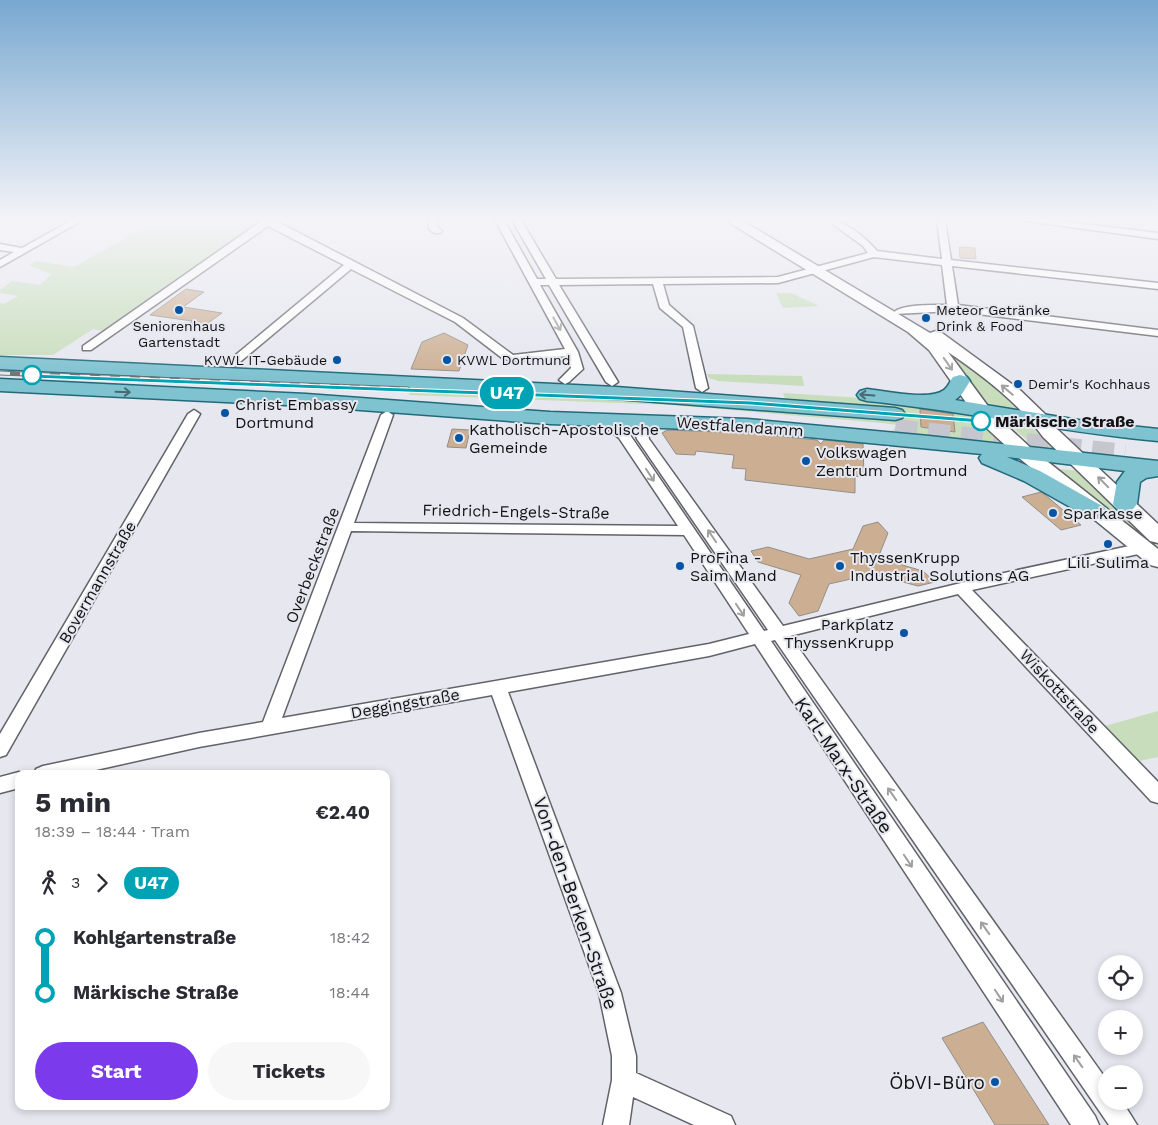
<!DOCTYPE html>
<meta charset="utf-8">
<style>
:root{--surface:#fff;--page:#f7f7f7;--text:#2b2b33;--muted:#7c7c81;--accent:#7c3aed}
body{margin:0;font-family:"Work Sans",sans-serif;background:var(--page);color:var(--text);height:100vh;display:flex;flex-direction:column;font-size:19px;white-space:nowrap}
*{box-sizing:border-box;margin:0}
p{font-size:16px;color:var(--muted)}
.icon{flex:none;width:28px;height:28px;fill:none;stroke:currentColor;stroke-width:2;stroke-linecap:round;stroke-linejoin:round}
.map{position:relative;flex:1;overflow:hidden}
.details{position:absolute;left:15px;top:770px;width:375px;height:340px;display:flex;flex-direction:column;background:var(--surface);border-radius:10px;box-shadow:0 2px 8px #0003}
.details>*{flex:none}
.badge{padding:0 10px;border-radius:16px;font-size:18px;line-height:32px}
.controls{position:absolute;left:1098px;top:955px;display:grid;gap:10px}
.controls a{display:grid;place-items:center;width:45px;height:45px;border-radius:50%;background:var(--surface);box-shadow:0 2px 8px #0003;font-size:25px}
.map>.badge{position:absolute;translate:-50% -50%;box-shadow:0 0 0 2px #fff}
.legs{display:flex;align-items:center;gap:8px;height:55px;padding:0 20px;font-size:16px}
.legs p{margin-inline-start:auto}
.headline{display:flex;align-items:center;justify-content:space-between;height:85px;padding:0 20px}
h1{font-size:28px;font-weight:700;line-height:38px}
.cta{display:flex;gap:10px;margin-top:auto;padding:10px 20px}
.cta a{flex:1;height:58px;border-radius:30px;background:var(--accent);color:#fff;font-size:20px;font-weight:700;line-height:58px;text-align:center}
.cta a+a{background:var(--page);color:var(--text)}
ul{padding:0 20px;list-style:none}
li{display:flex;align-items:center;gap:18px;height:55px;font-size:19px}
li i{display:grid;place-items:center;width:8px;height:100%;margin:0 6px;background:currentColor}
li i::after{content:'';width:12px;height:12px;margin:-6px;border:4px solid;border-radius:50%;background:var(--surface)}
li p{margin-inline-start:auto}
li:first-child i{background:linear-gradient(#0000 50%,currentColor 0)}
li:last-child i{background:linear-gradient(currentColor 50%,#0000 0)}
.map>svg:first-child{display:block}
</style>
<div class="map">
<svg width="1158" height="1125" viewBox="0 0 1158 1125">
<rect width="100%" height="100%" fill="#e6e7ef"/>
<!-- green -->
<path fill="#c7ddbb" d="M156,221H266L261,224L258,223L103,331L93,329L53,355H0V303L4,304L18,296L0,293V290L12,281L40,285L51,274L29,265L36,261L74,267Z
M776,293H791L819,306L783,308Z
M950,350L1027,412L986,404L946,351Z
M707,374L802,376L804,386L718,381L709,378Z
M412,388L772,409L899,419L882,408L873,406L785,398L783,393L878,399L973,411L1014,450L889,433L899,425L882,423L673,405L409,395Z
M1013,421L1035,430L1056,450C1041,451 1016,434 1009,422Z
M1049,468L1080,471L1158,546L1142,543Z
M1158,711V757L1139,761L1105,726Z"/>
<!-- building -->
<path fill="#ccaf92" stroke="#938e89" d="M959,247L975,248L976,259L960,258Z
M186,289L204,292L183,307L222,313L201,328L186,326L192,321L150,315Z
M444,333L468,345L459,371L411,369L422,342Z
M920,409L953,414L955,432L921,427Z
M452,429L470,430L466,448L447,447Z
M667,430L747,433L817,440L821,444L824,440L863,444L864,477L855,476V493L745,480L746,469L732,468L734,455L696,451L695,455L676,454L662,433Z
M1041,492L1044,494L1081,525L1061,530L1022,497Z
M878,522L888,533L878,558L923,571L935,582L918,586L873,574L829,584L818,611L799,616L789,603L801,575L758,562L751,551L768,547L809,559L853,549L863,526Z
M983,1022L1049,1125H995L942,1038Z"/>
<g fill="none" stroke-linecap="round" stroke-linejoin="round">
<!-- primary-tunnel -->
<path stroke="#c6c7ce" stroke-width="22" stroke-dasharray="22 11" stroke-linecap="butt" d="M895,430L1125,455"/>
<!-- minor casing -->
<g stroke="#626269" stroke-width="3">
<path id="minor" d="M72,220H83L0,267V260L14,252L0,250V244L22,248Z
M263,220H274L463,318L513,355L565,349L495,220H504L537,279H546L512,220H521L556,279L778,277L868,253L863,246L827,220C845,220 865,237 877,251L942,259L937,220H945L951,260L1158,283V289L952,266L958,305L1158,330V336L953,311L895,314L894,312C903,304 934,305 947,305L942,265L874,257L778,283L663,284L669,305L693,326L708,388L702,392L696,388L683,327L660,308L653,284L559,285L618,382L612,386L606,382L549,285H540L578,352L583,369L569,382L565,384L559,380L571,368L568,356L512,361L502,358L455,322L351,269L234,367H226V363L344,265L268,226L91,350H83V346Z
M428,220H437V226L442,231L440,233H434L429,229Z
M1019,220H1050L1158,233V239Z
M194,410L200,414L6,755L0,757V734L188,414Z
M387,411L393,415L354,523L678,526L619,438L608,429L587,420L593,416C607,420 617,424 628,432L764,631L768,630L637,439L634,429L649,418H657L659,421L647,430L649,439L783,626L990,576L1143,543L1148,545L1150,548L1143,553L972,590L1158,782V803L1151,801L958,594L790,636L1106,1079V1101H1122L1137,1125H1109L775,640L771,641L1095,1116L1099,1125H1071L755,644L709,656L508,692L621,993L636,1056V1073L731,1116L735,1125H694L633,1097L629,1125H603L612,1080V1056L599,993L492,695L199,747L78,774H34L36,769L43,766L199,733L263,722L381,415ZM351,531L684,535L749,634L709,644L282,718Z
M19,772L23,774H19V788L0,793V777Z"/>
</g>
<!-- secondary casing -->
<g stroke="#626269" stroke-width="3">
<path id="secondary" d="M725,220H741L930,333L936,331L942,333L1020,390L1047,416L1057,429L1158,524V543L1150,541L1043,437C1018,402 983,376 948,352L993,413L1033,450L1158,549V567L1150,565L1019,458L979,421L929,350L908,332Z"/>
</g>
<!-- primary casing -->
<g stroke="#226a7a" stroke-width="3">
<path id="primary" d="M0,357L616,387L895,408L902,410L905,414L902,418L895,420L616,399L0,369Z
M960,375L967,377L970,381L962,394L955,400L1085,421L1158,429V441C1060,432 965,411 867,401L860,399L857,395L860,391L867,389C886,391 929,401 944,390C949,386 950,381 953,377Z
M0,379L306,394L550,412L747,419L929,436L1158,461V476L1146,478L1140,482L1137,504L1133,509L1125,511L1117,509L1113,504L1117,482L1125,471L1007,457L1040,471L1104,507L1108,512L1104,517L1096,519L1088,517L1024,481L982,463L979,458L982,454L747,431L550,424L306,406L0,391Z"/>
</g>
<!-- minor -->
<use href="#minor" fill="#fff" fill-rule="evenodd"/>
<!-- secondary -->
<use href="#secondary" fill="#fff" fill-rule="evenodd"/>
<!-- primary -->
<use href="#primary" fill="#7fc2d0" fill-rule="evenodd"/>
<!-- rail casing -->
<g stroke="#707075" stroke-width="5">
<path id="rail" d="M0,373L408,389"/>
</g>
<!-- rail -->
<use href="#rail" stroke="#e6e7ef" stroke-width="3" stroke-dasharray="10" stroke-linecap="butt"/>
</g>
<!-- one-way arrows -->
<defs><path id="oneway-shaft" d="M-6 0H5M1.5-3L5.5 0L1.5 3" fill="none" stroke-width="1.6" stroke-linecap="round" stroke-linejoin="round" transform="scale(1.25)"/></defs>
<g stroke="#a0a0a1">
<use href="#oneway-shaft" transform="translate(557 324) rotate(61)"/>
<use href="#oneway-shaft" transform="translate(948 364) rotate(55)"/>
<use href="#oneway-shaft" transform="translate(1007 390) rotate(-140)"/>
<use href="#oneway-shaft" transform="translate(650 475) rotate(57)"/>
<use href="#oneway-shaft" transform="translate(1103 482) rotate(-135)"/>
<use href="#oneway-shaft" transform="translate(712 536) rotate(-124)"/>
<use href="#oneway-shaft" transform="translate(740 610) rotate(56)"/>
<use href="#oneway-shaft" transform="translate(892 794) rotate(-125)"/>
<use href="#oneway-shaft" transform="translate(908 861) rotate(56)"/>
<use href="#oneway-shaft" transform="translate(985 928) rotate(-125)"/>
<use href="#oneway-shaft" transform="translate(999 996) rotate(56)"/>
<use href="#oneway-shaft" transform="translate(1078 1061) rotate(-125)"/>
</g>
<g stroke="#486a72">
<use href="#oneway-shaft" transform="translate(123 392) rotate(2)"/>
<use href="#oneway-shaft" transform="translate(867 395) rotate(-176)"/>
</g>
<!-- sky -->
<linearGradient id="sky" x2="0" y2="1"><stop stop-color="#78a8d0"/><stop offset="0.58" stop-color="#f4f4f8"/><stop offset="1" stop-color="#f4f4f8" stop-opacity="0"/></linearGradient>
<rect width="1158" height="378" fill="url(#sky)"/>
<!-- line-1 -->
<path fill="#00a3b4" stroke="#fff" d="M29,374L751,401L981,419L985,421L981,423L751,405L32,378L29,377Z"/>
<!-- markers -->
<g fill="#0655a4" stroke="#e6e7ef" stroke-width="2">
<circle cx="179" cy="310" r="5"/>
<circle cx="926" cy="318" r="5"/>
<circle cx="337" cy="360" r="5"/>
<circle cx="447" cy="360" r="5"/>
<circle cx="1018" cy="384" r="5"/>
<circle cx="225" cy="413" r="5"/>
<circle cx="459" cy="438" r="5"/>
<circle cx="806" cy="461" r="5"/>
<circle cx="1053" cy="513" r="5"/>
<circle cx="1108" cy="544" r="5"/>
<circle cx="680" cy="566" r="5"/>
<circle cx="840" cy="566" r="5"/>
<circle cx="904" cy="633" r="5"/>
<circle cx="995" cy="1082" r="5"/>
</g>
<g fill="#fff" stroke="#00a3b4" stroke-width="2.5">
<circle cx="32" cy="375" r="9"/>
<circle cx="981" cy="421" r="9"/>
</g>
<g text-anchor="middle" stroke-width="4" stroke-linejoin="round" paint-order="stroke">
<!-- far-poi labels -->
<g font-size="14" fill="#121214" stroke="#e6e7ef" text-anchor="start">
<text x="936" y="315">Meteor Getränke<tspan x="936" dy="16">Drink &amp; Food</tspan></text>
<text x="179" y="331" text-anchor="middle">Seniorenhaus<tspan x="179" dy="16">Gartenstadt</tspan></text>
<text x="327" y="365" text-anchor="end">KVWL IT-Gebäude</text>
<text x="457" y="365">KVWL Dortmund</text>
<text x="1028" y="389">Demir's Kochhaus</text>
</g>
<!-- poi labels -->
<g font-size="16" fill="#121214" stroke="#e6e7ef" text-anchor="start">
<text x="235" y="410">Christ Embassy<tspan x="235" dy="18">Dortmund</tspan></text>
<text x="469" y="435">Katholisch-Apostolische<tspan x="469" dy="18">Gemeinde</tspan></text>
<text x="816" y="458">Volkswagen<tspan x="816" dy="18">Zentrum Dortmund</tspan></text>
<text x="1063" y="519">Sparkasse</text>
<text x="690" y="563">ProFina -<tspan x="690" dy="18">Saim Mand</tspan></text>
<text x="850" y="563">ThyssenKrupp<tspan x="850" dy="18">Industrial Solutions AG</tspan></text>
<text x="1108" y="568" text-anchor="middle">Lili Sulima</text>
<text x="894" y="630" text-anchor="end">Parkplatz<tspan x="894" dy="18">ThyssenKrupp</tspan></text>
</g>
<!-- stop labels -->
<g font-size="16" font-weight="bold" fill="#121214" stroke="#e6e7ef" text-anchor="start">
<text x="995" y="427">Märkische Straße</text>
</g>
<!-- street labels -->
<g font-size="16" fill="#121214" stroke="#e6e7ef">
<text transform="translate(740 426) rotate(4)" y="6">Westfalendamm</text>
<text transform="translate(516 511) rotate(1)" y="6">Friedrich-Engels-Straße</text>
<text transform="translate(312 565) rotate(-69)" y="6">Overbeckstraße</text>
<text transform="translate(97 582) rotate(-60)" y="6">Bovermannstraße</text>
<text transform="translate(1060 691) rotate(47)" y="6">Wiskottstraße</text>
<text transform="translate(405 703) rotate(-10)" y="6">Deggingstraße</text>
</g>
<!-- near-street labels -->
<g font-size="19" fill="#121214" stroke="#e6e7ef">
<text transform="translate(844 765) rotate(56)" y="7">Karl-Marx-Straße</text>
<text transform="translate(576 903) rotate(71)" y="7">Von-den-Berken-Straße</text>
</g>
<!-- near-poi labels -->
<g font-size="19" fill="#121214" stroke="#e6e7ef" text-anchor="end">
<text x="985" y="1089">ÖbVI-Büro</text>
</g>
</g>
</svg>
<div class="controls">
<a><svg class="icon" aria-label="locate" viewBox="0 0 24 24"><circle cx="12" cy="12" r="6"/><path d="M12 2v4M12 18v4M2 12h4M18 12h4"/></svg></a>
<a>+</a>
<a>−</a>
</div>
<b class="badge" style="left:507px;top:393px;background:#00a3b4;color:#fff">U47</b>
<section class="details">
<div class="headline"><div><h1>5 min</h1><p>18:39 – 18:44 · Tram</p></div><b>€2.40</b></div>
<div class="legs"><svg class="icon" aria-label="walk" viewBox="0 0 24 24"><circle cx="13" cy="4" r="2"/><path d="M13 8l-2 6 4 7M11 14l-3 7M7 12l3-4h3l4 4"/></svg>3<svg class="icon" aria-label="forward" viewBox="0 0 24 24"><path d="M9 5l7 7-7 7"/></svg><b class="badge" style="background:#00a3b4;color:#fff">U47</b></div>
<ul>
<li><i style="color:#00a3b4"></i><b>Kohlgartenstraße</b><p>18:42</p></li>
<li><i style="color:#00a3b4"></i><b>Märkische Straße</b><p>18:44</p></li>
</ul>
<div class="cta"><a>Start</a><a>Tickets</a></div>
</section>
</div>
